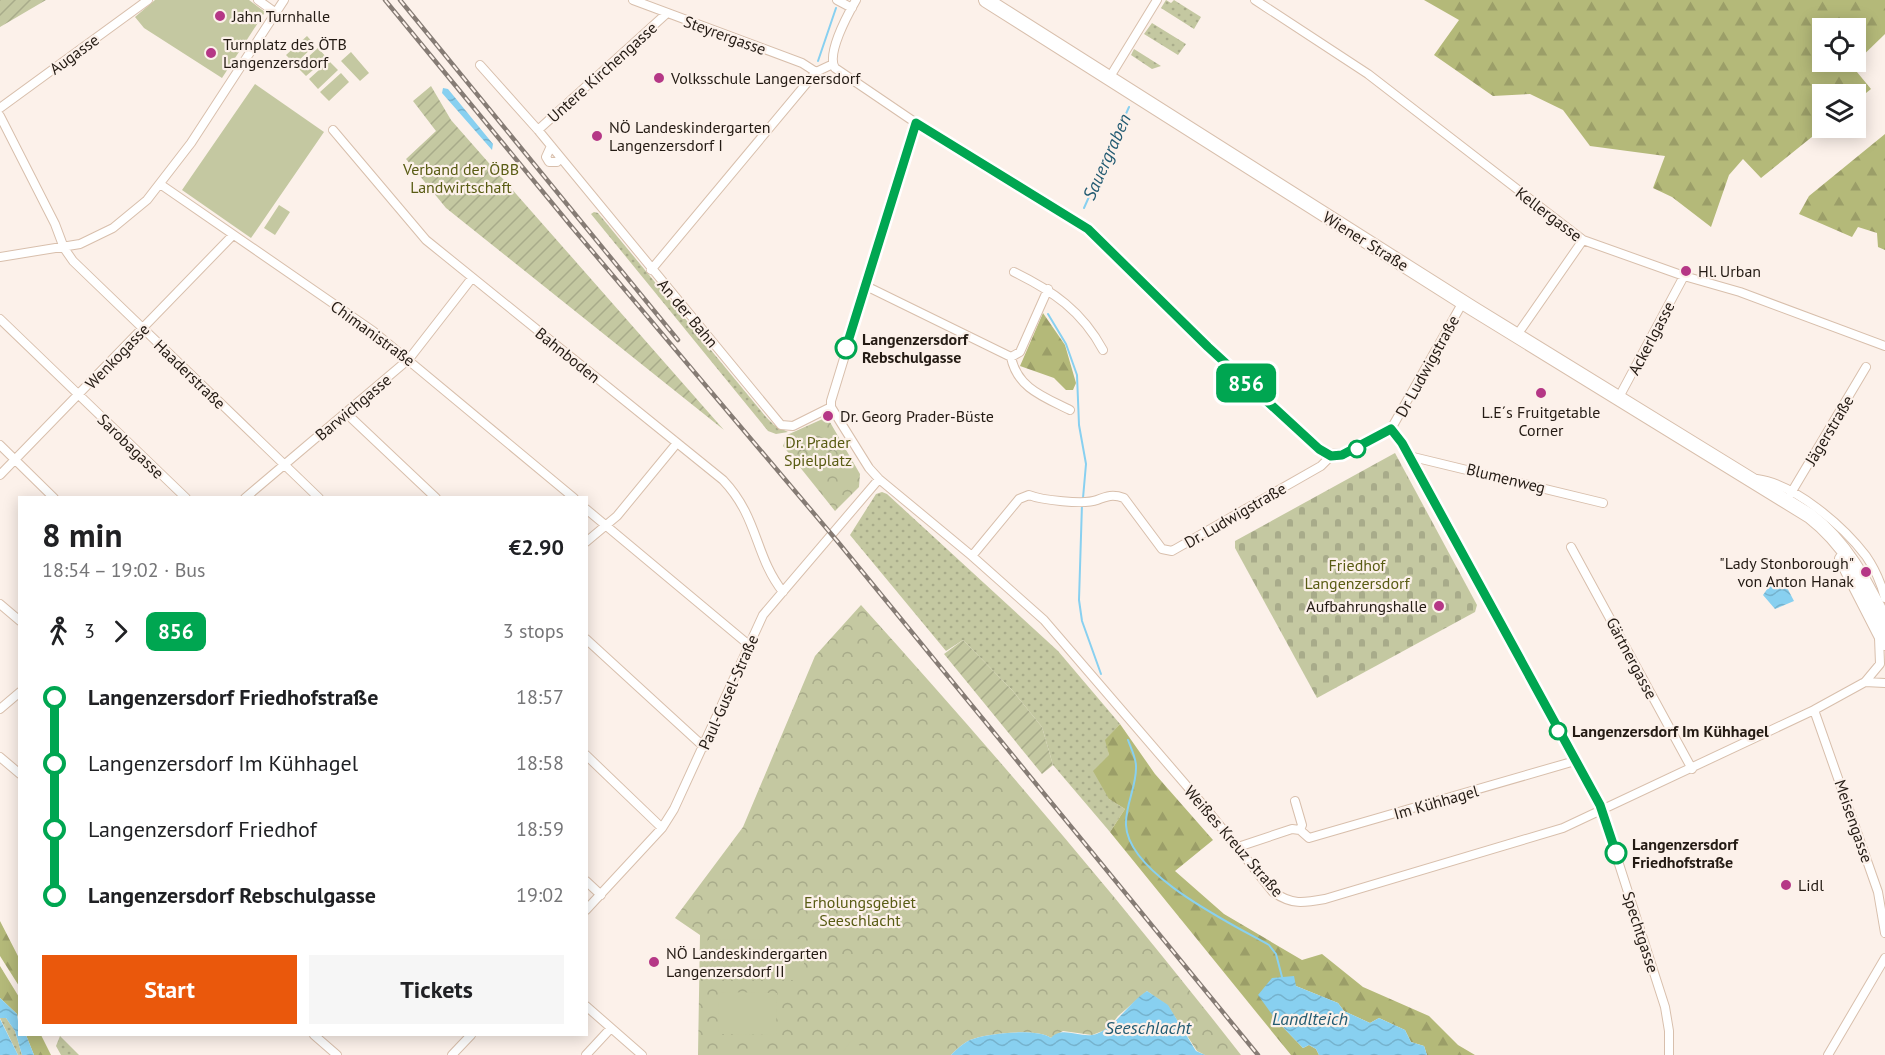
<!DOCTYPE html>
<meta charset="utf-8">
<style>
:root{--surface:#fff;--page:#f6f6f6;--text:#202124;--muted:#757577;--accent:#ea580c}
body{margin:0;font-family:"PT Sans",sans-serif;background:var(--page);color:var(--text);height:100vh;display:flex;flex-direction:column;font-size:22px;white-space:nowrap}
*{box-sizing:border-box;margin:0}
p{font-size:20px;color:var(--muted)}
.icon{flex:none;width:33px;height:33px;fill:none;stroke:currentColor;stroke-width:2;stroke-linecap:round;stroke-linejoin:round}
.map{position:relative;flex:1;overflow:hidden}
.details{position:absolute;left:18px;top:496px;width:570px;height:540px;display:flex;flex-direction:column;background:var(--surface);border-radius:0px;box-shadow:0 3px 15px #0003}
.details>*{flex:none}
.badge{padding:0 12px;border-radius:9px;font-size:21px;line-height:39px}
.fabs{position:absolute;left:1812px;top:18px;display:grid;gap:12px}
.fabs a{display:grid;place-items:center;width:54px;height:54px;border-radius:0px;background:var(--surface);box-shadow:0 3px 15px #0003;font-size:30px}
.map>.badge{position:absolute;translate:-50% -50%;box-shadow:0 0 0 3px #fff}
.legs{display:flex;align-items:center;gap:9px;height:66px;padding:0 24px;font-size:20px}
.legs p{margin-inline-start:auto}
.headline{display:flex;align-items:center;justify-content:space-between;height:102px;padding:0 24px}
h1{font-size:33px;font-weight:700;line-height:45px}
.button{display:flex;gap:12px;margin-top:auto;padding:12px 24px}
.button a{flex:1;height:69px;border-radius:0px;background:var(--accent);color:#fff;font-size:24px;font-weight:700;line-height:69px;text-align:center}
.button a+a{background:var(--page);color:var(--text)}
ul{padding:0 24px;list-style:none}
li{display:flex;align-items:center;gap:21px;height:66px;font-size:22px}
li i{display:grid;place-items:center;width:9px;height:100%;margin:0 8px;background:currentColor}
li i::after{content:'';width:15px;height:15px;margin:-8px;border:4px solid;border-radius:50%;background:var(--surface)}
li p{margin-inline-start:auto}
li:first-child i{background:linear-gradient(#0000 50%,currentColor 0)}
li:last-child i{background:linear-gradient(currentColor 50%,#0000 0)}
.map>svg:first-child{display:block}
</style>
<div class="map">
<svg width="1885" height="1055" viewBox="0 0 1885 1055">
<defs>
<pattern id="grass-dots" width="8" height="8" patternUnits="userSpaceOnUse" patternTransform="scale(1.5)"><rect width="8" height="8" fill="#c4c8a1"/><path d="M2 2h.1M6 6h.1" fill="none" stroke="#a8ab8a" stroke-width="1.8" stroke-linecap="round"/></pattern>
<pattern id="forest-firs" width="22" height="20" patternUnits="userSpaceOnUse" patternTransform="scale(1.5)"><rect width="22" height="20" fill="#b4b979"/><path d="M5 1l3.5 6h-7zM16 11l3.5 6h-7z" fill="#9b9e68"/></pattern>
<pattern id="cemetery-stones" width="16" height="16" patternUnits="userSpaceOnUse" patternTransform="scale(1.5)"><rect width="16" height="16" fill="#c4c8a1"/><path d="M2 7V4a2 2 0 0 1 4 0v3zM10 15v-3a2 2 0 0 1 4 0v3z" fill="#a8ab8a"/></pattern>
<pattern id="park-crowns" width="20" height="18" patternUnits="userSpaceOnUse" patternTransform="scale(1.5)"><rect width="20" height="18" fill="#c4c8a1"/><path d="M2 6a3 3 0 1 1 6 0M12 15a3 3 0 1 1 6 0" fill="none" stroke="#a8ab8a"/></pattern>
<pattern id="garden-furrows" width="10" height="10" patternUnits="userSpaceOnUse" patternTransform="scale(1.5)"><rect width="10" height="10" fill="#c4c8a1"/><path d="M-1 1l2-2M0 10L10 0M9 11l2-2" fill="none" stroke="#a8ab8a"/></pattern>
<pattern id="water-waves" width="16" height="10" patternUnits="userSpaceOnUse" patternTransform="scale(1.5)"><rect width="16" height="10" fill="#88d0f0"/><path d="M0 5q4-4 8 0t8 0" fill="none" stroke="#75b2cd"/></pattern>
</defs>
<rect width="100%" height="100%" fill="#fcf1ea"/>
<!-- grass -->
<path fill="url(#grass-dots)" d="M1166,0L1171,3L1174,0L1201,17L1194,29L1161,8Z
M1152,23L1186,44L1178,55L1144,34Z
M1134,49L1161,66L1152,69L1131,55Z
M594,212L598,213L766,417L774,425L788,432L776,434L768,431L591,214Z
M882,492L887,494L1058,651L1120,724L1106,740L1109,755V799L1125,809L1110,832L1053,765L1042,727L1012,690L963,640L946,651L850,535L876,494Z
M0,1018H6L15,1031L22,1055H18Z
M60,1036L79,1055H61L56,1046Z"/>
<!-- forest -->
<path fill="url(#forest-firs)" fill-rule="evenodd" d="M1424,0H1885V34L1852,66L1871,89L1856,101V94H1822L1823,128L1761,178L1743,159L1729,175L1711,227L1672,197L1653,188L1665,156L1590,146L1563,110L1530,94L1493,96L1434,55L1459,20ZM1822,28H1856V62H1822Z
M1885,134V250L1878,247L1877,233L1858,227L1852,237L1799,214L1809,196Z
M1043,313L1065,345L1076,383L1073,390H1066L1054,378L1020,366Z
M1120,724L1155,774L1213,840L1175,871L1224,914L1302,960L1322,954L1363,987L1429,1016L1458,1045L1475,1055H1427L1424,1046L1411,1042L1405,1030L1379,1018L1370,1023L1344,1011L1338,1003L1296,986L1276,1020L1303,1048L1309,1045L1316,1049L1319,1055H1291L1110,832L1125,809L1109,799L1093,771L1109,755L1105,740Z
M0,921L19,958V986L0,956Z
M0,966L19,997V1020L17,1014L0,998Z
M26,1035H41L51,1055H34Z"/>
<!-- cemetery -->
<path fill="url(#cemetery-stones)" d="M1395,453L1477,605L1475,612L1317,698L1235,548V541Z"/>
<!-- park -->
<path fill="url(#park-crowns)" d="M827,417L860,474L859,487L835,511L783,446L787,435Z
M861,605C993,751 1120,900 1241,1055H1205L1197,1051L1168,1006L1147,991L1118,1016L1108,1029L1092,1035L1063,1031L1051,1038C1037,1028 986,1033 970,1040C962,1044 957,1049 951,1055H698L700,935L675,918L743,827L815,656Z"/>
<!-- garden -->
<path fill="url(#garden-furrows)" d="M0,0H46L0,27Z
M431,86L451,120L724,430L446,208L406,159L436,131L413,101Z
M963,640L1012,690L1042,727L1053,765L1042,774L944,654Z"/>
<!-- pitch -->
<path fill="#c4c8a1" d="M155,0H249L265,12L222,78L144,28L135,17Z
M307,36L315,45L295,64L286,55Z
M318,48L327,58L306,76L297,67Z
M351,52L369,73L360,81L341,61Z
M329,61L338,70L318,89L309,79Z
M341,73L349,82L329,101L320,92Z
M255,84L324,132L251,238L182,190Z
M279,205L290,212L275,235L264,228Z
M804,939V980H707L708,940Z
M719,992L777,993L776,1035L718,1034Z
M852,1040L873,1055H846L843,1052Z"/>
<!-- water -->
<path fill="url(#water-waves)" d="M443,88L448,89L493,144L492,150L442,93Z
M1782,578L1794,601L1775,609L1763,595L1770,585Z
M1294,976L1296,986L1338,1003L1344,1011L1370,1023L1379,1018L1405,1030L1411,1042L1424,1046L1427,1055H1319L1316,1049L1309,1045L1303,1048L1276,1020L1258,995L1272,978Z
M1147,991L1168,1005L1196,1051L1205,1055H951C957,1049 962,1044 970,1040C986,1033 1037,1028 1051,1038C1061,1026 1078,1037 1092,1035C1112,1032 1129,1002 1147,991Z
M0,998L17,1014L20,1035H26L34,1055H22L15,1031L6,1018H0Z
M0,1019L18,1055H0Z"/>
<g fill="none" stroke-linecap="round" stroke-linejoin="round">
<!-- stream -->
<path stroke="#88d0f0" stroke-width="2" d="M818,61L836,8
M1084,208L1129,107
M1048,314L1066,344L1077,375L1079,425L1086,464L1083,498
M1082,504L1079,600L1082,621L1101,674
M1128,740C1131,748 1136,758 1136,766C1137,786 1125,805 1126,825C1128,874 1230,923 1269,945L1276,954L1282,977"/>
<!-- street casing -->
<g stroke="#d8bfac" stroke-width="10">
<path id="street" d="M258,0L276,13
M633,0L802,63L816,72
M837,0L852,8
M856,0C848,14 826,54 835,68L916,123L1088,229L1232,370L1327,454L1347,453L1391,429L1463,302
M1255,0L1368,74L1583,240L1684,276L1740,292L1885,346
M480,65L538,130L781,425L793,426L831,407
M1108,80L1157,0
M0,108L148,0
M0,116L55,224L64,248L73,261L319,498
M333,130L426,240L723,480C759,518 754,555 783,592
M538,130L666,14
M551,146L546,157L549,162H557L560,158
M160,184L373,331L574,498
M0,257L80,244L113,228L147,200L191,143L284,0
M651,270L816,72L833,64
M1014,272C1053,291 1082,311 1103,350
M866,286L1011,357L1020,352L1048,289
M0,319L186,498
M1517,335L1583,240
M1011,357C1017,388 1044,397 1070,410
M1618,399L1684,276
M831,407L869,468L879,479L972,556L1044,620L1204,806L1273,892C1292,905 1303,903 1325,899L1563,828L1814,710L1865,682L1880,664L1879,637
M831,407V401L916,123
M346,413L436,498
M1391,429L1402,443L1600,805L1665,1007L1669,1031V1055
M0,445L54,498
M1409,456L1603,503
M0,475L233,235
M1757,479C1795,484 1843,526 1866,556C1875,569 1881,583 1885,598
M1791,493L1866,367
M245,498L409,359L472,278
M586,509L749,645
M586,542L617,516L677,443
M1571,547L1692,769
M972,556L1019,499L1029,495C1041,500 1084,505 1097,500C1107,496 1113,494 1124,498L1162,549L1172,551L1321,466L1331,456
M0,604L20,621
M586,639L704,747
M1865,682L1885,683
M0,709L20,692
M1814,710L1878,892L1885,933
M586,755L662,828
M0,757L20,774
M1295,801L1302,825L1300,830
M1238,847L1292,829L1300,830L1309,838L1575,761
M586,881L601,895
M586,910L662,828L674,809L763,615L879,479
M586,1006L642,1055
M314,1035L337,1055
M452,1055L471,1035
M586,1055L611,1028
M1828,1055L1885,958"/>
</g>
<!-- primary casing -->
<g stroke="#d8bfac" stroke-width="16">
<path id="primary" d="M986,0L1472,308L1810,516C1846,544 1864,580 1885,621
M1842,559L1885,643"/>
</g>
<!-- street -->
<use href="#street" stroke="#fff" stroke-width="8"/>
<!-- primary -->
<use href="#primary" stroke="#fff" stroke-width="14"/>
<!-- rail casing -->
<g stroke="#867c75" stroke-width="4.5">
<path id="rail" d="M385,0L571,226L838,542L1258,1055
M400,0L678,340"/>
</g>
<!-- rail -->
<use href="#rail" stroke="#fcf1ea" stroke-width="2" stroke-dasharray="7" stroke-linecap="butt"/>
</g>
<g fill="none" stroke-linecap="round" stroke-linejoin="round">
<!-- line-1 casing -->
<g stroke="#fff" stroke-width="14">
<path id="line-1" d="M846,348L916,123L1088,229L1208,347L1319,449L1331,456L1342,455L1391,429L1402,443L1600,805L1616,853"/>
</g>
<!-- line-1 -->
<use href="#line-1" stroke="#00a651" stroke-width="9"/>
</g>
<!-- markers -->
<g fill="#b53786" stroke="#fcf1ea" stroke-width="2">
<circle cx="220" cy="16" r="6"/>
<circle cx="211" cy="53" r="6"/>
<circle cx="659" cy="78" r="6"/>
<circle cx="597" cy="136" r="6"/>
<circle cx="1686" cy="271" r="6"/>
<circle cx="1541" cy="393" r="6"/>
<circle cx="828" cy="416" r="6"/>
<circle cx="1866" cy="572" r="6"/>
<circle cx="1439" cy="606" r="6"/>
<circle cx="1786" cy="885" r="6"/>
<circle cx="654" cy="962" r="6"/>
</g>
<g fill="#fff" stroke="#00a651" stroke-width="3">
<circle cx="846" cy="348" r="10"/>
<circle cx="1357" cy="449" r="8"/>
<circle cx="1558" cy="731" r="8"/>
<circle cx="1616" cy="853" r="10"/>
</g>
<g text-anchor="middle" stroke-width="4.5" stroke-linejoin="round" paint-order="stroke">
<!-- poi labels -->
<g font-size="16" fill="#241b14" stroke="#fcf1ea" text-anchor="start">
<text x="232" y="22">Jahn Turnhalle</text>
<text x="223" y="50">Turnplatz des ÖTB<tspan x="223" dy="18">Langenzersdorf</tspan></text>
<text x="671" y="84">Volksschule Langenzersdorf</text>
<text x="609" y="133">NÖ Landeskindergarten<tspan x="609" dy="18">Langenzersdorf I</tspan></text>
<text x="1698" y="277">Hl. Urban</text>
<text x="1541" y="418" text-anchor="middle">L.E´s Fruitgetable<tspan x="1541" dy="18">Corner</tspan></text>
<text x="840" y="422">Dr. Georg Prader-Büste</text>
<text x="1854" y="569" text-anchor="end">"Lady Stonborough"<tspan x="1854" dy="18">von Anton Hanak</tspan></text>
<text x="1427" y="612" text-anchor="end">Aufbahrungshalle</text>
<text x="1798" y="891">Lidl</text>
<text x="666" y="959">NÖ Landeskindergarten<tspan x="666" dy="18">Langenzersdorf II</tspan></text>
</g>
<!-- street labels -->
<g font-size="16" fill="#241b14" stroke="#fcf1ea">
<text transform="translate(725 35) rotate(20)" y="6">Steyrergasse</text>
<text transform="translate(74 54) rotate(-36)" y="6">Augasse</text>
<text transform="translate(602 72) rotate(-42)" y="6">Untere Kirchengasse</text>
<text transform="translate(1549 214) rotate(37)" y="6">Kellergasse</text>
<text transform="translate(1366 241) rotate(32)" y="6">Wiener Straße</text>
<text transform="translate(688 313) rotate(50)" y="6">An der Bahn</text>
<text transform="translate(373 333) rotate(36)" y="6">Chimanistraße</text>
<text transform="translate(1651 338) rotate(-62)" y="6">Ackerlgasse</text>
<text transform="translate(568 355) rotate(39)" y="6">Bahnboden</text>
<text transform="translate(117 356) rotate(-46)" y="6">Wenkogasse</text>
<text transform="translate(1427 366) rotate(-61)" y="6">Dr Ludwigstraße</text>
<text transform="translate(190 374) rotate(44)" y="6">Haaderstraße</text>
<text transform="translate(353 407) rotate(-40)" y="6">Barwichgasse</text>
<text transform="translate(1829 430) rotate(-59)" y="6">Jägerstraße</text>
<text transform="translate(131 446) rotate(44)" y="6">Sarobagasse</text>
<text transform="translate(1506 478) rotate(14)" y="6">Blumenweg</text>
<text transform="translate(1235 515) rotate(-30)" y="6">Dr. Ludwigstraße</text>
<text transform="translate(1632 658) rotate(62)" y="6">Gärtnergasse</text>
<text transform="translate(728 692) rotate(-66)" y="6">Paul-Gusel-Straße</text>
<text transform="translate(1436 802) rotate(-16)" y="6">Im Kühhagel</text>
<text transform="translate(1854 821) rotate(71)" y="6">Meisengasse</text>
<text transform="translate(1234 841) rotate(49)" y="6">Weißes Kreuz Straße</text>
<text transform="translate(1641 932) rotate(72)" y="6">Spechtgasse</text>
</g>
<!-- park labels -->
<g font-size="16" fill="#595c14" stroke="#fcf1ea">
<text x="461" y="175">Verband der ÖBB<tspan x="461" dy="18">Landwirtschaft</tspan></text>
<text x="818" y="448">Dr. Prader<tspan x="818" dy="18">Spielplatz</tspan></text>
<text x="1357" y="571">Friedhof<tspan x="1357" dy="18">Langenzersdorf</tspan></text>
<text x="860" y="908">Erholungsgebiet<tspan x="860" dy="18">Seeschlacht</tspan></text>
</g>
<!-- stop labels -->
<g font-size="16" font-weight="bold" fill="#241b14" stroke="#fcf1ea" text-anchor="start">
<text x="862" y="345">Langenzersdorf<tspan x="862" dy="18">Rebschulgasse</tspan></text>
<text x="1572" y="737">Langenzersdorf Im Kühhagel</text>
<text x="1632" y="850">Langenzersdorf<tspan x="1632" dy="18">Friedhofstraße</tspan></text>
</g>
<!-- water labels -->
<g font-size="18" font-style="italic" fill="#235b72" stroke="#fcf1ea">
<text transform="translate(1107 157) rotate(-66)" y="6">Sauergraben</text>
<text x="1310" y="1025">Landlteich</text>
<text x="1148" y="1034">Seeschlacht</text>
</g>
</g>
</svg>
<div class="fabs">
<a><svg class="icon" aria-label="locate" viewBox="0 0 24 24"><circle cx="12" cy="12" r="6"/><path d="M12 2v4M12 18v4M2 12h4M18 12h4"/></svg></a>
<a><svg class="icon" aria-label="layers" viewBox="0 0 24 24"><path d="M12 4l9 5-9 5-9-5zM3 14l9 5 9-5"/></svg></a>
</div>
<b class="badge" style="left:1246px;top:383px;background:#00a651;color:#fff">856</b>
<section class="details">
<div class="headline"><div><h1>8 min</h1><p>18:54 – 19:02 · Bus</p></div><b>€2.90</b></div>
<div class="legs"><svg class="icon" aria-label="walk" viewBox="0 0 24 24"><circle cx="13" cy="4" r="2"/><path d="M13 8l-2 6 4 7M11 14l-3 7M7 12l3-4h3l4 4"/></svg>3<svg class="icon" aria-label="forward" viewBox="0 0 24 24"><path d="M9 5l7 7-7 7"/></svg><b class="badge" style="background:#00a651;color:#fff">856</b><p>3 stops</p></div>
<ul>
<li><i style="color:#00a651"></i><b>Langenzersdorf Friedhofstraße</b><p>18:57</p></li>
<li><i style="color:#00a651"></i><span>Langenzersdorf Im Kühhagel</span><p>18:58</p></li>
<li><i style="color:#00a651"></i><span>Langenzersdorf Friedhof</span><p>18:59</p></li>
<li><i style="color:#00a651"></i><b>Langenzersdorf Rebschulgasse</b><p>19:02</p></li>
</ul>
<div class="button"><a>Start</a><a>Tickets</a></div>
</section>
</div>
